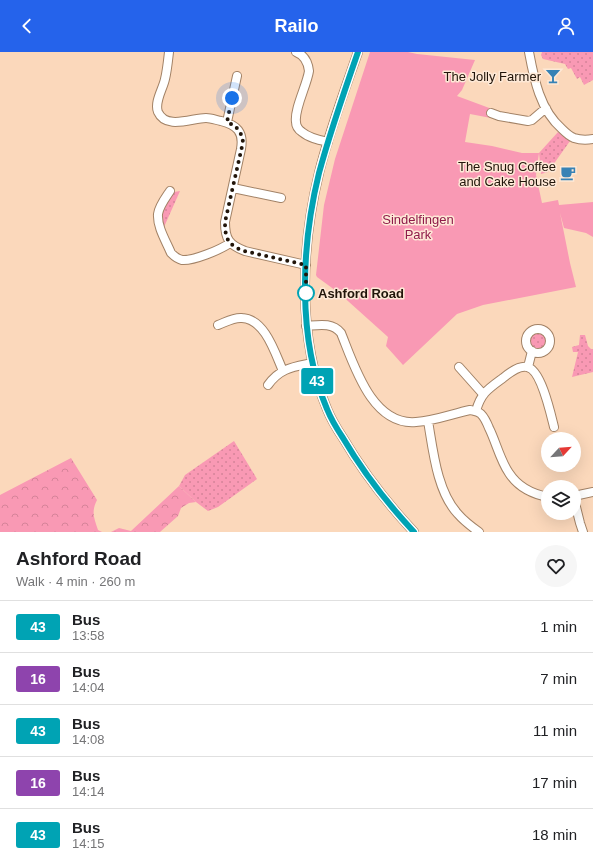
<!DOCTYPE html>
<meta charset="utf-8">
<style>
:root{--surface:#fff;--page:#f6f6f6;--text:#202124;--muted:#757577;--line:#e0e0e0;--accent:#2563eb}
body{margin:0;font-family:Arial,sans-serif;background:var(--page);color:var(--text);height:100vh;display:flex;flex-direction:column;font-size:15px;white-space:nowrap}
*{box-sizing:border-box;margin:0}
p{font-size:13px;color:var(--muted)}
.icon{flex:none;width:22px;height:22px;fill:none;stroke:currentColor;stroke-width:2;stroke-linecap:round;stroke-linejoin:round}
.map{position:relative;height:480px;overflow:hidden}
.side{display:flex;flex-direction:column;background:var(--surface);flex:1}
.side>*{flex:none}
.badge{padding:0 8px;border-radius:3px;font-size:14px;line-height:26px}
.needle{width:26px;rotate:64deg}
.fabs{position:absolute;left:541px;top:380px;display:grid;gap:8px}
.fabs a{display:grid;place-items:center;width:40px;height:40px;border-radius:50%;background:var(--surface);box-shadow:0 4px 16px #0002;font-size:20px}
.you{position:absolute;width:20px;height:20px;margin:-10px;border:3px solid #fff;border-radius:50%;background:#1a73e8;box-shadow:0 0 0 6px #1a73e833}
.map>.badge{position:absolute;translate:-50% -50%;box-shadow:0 0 0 2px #fff}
.round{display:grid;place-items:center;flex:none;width:42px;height:42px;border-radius:21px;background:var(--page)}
.summary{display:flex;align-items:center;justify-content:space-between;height:68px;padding:0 16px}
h1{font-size:19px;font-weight:800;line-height:30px}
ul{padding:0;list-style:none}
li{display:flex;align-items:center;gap:12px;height:52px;padding:0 16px;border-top:1px solid var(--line)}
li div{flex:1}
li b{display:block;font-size:15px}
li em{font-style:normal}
li .badge{min-width:44px;font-weight:700;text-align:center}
header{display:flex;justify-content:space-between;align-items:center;height:52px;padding:0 16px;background:var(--accent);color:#fff;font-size:18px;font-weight:800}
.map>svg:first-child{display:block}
</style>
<header><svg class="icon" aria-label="back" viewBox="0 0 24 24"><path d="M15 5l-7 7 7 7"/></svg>Railo<svg class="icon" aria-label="person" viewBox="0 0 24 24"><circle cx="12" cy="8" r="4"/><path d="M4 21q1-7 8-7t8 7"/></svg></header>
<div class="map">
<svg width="593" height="480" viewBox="0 0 593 480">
<defs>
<pattern id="grass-dots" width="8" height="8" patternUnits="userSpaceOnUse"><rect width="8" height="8" fill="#f999b4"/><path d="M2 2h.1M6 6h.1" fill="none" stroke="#d58399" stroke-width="1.8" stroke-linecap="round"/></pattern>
<pattern id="forest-crowns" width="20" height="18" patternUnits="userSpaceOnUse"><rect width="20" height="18" fill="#f999b4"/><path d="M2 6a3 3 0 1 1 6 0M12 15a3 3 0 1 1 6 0" fill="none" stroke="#d58399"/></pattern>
</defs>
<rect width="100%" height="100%" fill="#fbd8bb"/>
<!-- grass -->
<path fill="url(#grass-dots)" d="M542,0H593V28L584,33L580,25L577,27L571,16L568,17L565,12L543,7L541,3Z
M558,80L570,89L548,120L541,122L539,101Z
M180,139L164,175C159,159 166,153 174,140Z
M530 289a8 8 0 1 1 16 0a8 8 0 1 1-16 0Z
M580,283H585L588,294L591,297H593V320L572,325L578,300H573L572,295L579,293Z
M234,389L257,427L218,455L208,459L196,450L179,434L185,423Z"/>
<!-- forest -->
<path fill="url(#forest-crowns)" d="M71,406L97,448C91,460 94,466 98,478L102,480H0V443Z
M179,434L196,450L189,451L181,456L178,464L160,480H111L119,476L131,479Z"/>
<!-- park -->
<path fill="#f999b4" d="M370,0H408L417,2L475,8L462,38L457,44L492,57L491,66L470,62L465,90L492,94L522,101H539L536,123L542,151L558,148L559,153L593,150V185L586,181L564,176L560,161L570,211L576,235L483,253L457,262L403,313L386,294L388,285L339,241L317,225L316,223L324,153L335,107Z"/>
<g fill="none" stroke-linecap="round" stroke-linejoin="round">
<!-- minor casing -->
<g stroke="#a28266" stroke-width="10">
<path id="minor" d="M169,0C168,9 167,19 165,27C163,37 154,50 158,60C166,78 192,66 206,66C211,66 216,68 221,69C237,73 244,80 241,97L225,170C225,187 229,193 245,199L306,213
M296,0C304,3 308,10 309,19C307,33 294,57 296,70C296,74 299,78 302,80C309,86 319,88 328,90
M358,0C344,40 329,80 319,121C301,195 297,286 327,357C331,367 337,377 343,386C363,420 387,451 414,480
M529,0C534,27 540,58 562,77C565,80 569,84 574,86C580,88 587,88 593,87
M491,61L499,64L528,69L532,68L546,56
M227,70L237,24
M233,136L281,146
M170,139C166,145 159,154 158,162C157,175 166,189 171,201C174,204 177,207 182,208C193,209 220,198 230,191
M218,273C226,270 234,265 242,266C265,267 275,301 283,319
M306,274C319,273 332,270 341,281C354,313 372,374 416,370C434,369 452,362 470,358C474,359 478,359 481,362C485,366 487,371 489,376C496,390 500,408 509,421C518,435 532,442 548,445
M526 289a12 12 0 1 1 24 0a12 12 0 1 1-24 0Z
M459,315L483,342
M528,315L532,299
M268,333C280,316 293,315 312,311
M476,359C481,341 488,337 503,326C509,321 519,313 527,315C541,317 551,363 554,375
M428,369C433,398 437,440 458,462C464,469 472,475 479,480
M574,444L593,440
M574,447L580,471L583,480"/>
</g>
<!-- minor -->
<use href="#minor" stroke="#fff" stroke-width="8"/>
</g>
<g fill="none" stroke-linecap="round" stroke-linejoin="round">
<!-- line casing -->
<g stroke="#fff" stroke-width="9">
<path id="line" d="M358,0C344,40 330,80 319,121C301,194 297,287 327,357C331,367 337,377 343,386C363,420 387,451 414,480"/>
</g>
<!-- line -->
<use href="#line" stroke="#00a3b4" stroke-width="6"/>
<!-- walk -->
<path stroke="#21150a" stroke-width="4" stroke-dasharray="0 7.2" d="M232,46L227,70C237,75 241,78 243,90L225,170C225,187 228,193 244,199L306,213V241"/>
</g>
<!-- icons -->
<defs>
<g id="bar-bare" transform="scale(1.2)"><path d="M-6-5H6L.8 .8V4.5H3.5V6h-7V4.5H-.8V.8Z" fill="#3782b5" stroke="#fee9d7" stroke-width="2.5" paint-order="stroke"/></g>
<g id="cafe-bare" transform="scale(1.2)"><path d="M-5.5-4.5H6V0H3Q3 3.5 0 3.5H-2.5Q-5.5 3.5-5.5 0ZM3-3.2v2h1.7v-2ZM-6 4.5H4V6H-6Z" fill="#3782b5" stroke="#fee9d7" stroke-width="2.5" paint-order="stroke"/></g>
</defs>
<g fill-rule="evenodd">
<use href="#bar-bare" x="553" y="24"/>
<use href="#cafe-bare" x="568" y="121"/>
</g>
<!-- markers -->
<circle fill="#fff" stroke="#00a3b4" stroke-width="2" cx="306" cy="241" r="8"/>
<g text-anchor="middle" stroke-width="3" stroke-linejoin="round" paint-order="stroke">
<!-- poi labels -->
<g font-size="13" fill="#21150a" stroke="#fee9d7" text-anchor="end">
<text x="541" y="29">The Jolly Farmer</text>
<text x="556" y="119">The Snug Coffee<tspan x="556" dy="15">and Cake House</tspan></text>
</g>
<!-- park labels -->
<g font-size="13" fill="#8f1b4a" stroke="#fee9d7">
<text x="418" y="172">Sindelfingen<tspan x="418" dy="15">Park</tspan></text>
</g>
<!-- stop labels -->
<g font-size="13" font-weight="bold" fill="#21150a" stroke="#fee9d7" text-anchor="start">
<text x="318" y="246">Ashford Road</text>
</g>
</g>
</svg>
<div class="fabs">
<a><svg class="needle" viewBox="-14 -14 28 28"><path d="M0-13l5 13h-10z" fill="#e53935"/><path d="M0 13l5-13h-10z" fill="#757577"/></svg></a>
<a><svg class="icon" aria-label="layers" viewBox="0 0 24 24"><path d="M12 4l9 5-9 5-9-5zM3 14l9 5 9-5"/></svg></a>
</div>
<div class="you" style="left:232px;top:46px"></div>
<b class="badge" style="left:317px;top:329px;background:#00a3b4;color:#fff">43</b>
</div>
<section class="side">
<div class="summary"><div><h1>Ashford Road</h1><p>Walk · 4 min · 260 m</p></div><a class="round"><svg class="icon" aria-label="heart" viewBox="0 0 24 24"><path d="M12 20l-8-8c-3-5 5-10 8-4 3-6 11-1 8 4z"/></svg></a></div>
<ul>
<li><span class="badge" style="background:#00a3b4;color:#fff">43</span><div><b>Bus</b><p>13:58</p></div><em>1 min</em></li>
<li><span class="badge" style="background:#8e44ad;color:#fff">16</span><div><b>Bus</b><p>14:04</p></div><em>7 min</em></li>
<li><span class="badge" style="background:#00a3b4;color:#fff">43</span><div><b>Bus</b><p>14:08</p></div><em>11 min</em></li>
<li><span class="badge" style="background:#8e44ad;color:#fff">16</span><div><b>Bus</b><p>14:14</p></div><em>17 min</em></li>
<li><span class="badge" style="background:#00a3b4;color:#fff">43</span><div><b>Bus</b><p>14:15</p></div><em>18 min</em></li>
</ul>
</section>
